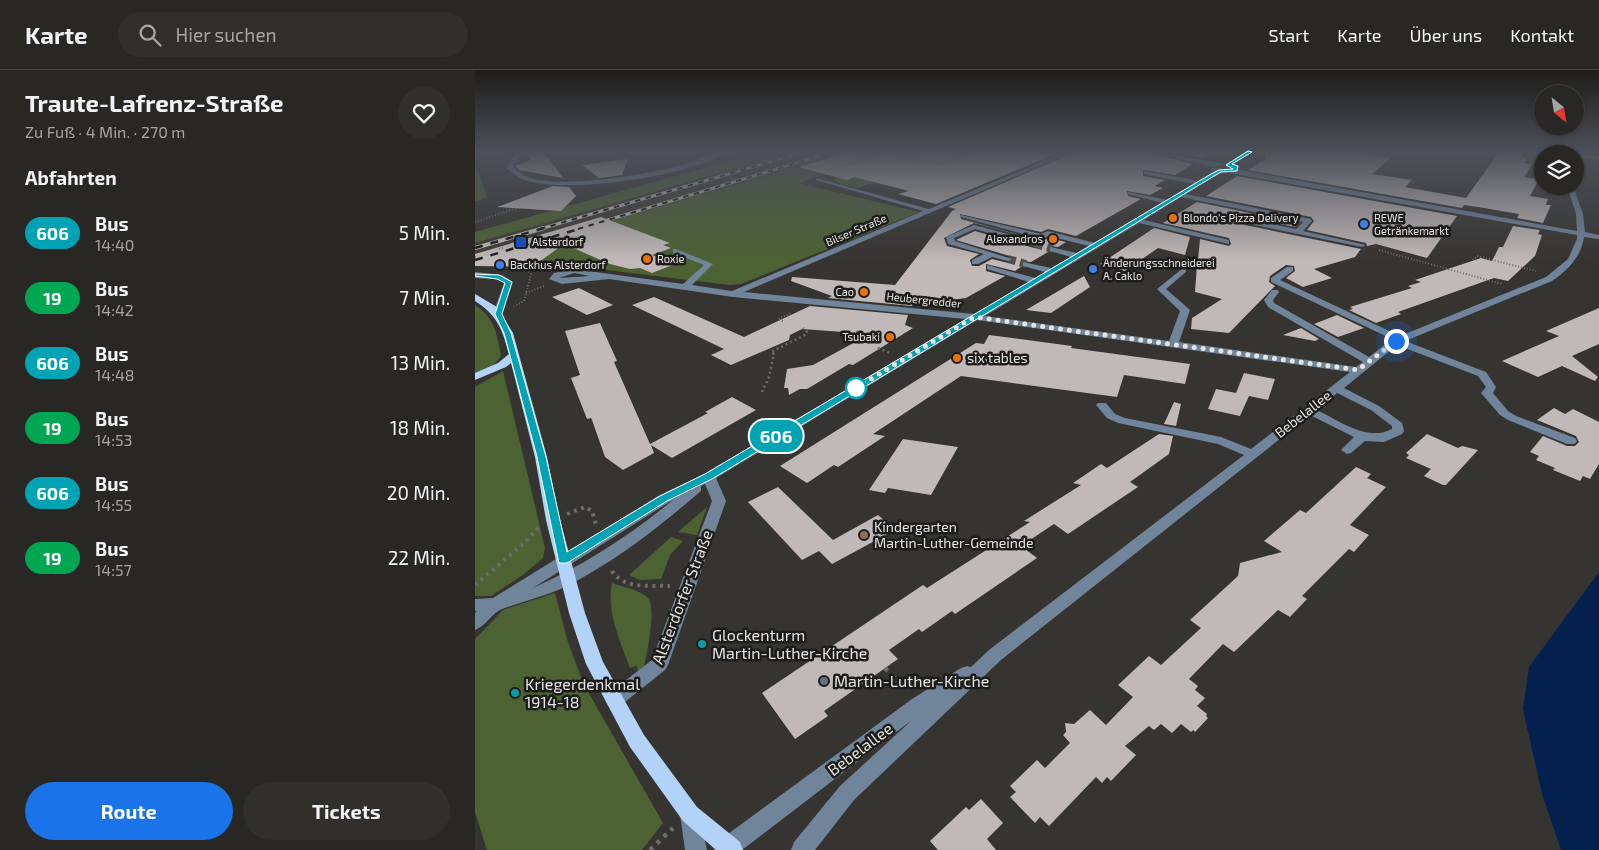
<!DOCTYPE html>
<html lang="de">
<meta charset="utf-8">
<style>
:root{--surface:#282724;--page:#302f2c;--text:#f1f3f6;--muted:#a5a5a6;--line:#444441;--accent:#1a73e8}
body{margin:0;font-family:"Exo 2",sans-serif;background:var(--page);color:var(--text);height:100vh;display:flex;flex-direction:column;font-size:19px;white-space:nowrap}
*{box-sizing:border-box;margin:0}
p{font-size:16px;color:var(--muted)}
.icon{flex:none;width:28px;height:28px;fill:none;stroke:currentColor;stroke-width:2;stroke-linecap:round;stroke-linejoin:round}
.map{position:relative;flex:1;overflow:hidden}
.panel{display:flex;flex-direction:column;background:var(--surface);width:475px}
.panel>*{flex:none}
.badge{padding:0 10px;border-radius:16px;font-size:18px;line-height:32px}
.needle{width:32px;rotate:150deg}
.controls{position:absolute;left:1059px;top:15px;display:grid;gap:10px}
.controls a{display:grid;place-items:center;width:50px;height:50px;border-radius:50%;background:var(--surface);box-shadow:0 1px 4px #0004,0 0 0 1px var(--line);font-size:25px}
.you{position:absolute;width:25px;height:25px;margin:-12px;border:4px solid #fff;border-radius:50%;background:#1a73e8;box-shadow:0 0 0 8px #1a73e833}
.map>.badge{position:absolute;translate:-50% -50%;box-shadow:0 0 0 2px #fff}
h2{padding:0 25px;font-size:19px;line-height:45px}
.round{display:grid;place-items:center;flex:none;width:52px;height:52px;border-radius:26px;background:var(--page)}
.headline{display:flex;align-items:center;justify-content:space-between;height:85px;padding:0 25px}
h1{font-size:24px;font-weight:700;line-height:38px}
.button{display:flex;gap:10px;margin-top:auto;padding:10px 25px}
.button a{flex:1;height:58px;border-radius:30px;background:var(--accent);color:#fff;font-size:20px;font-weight:700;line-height:58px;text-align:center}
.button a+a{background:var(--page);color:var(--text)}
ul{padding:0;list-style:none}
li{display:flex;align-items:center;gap:15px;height:65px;padding:0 25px}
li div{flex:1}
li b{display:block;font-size:19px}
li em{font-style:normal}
li .badge{min-width:55px;font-weight:700;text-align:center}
header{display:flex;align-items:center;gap:30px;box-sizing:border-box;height:70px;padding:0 25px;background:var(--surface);border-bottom:1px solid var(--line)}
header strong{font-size:24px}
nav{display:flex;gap:28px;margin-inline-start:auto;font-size:18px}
.search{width:350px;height:45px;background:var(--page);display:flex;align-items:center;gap:12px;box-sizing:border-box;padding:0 18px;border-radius:28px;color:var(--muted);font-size:19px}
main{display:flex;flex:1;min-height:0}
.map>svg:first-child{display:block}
</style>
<header>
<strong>Karte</strong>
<div class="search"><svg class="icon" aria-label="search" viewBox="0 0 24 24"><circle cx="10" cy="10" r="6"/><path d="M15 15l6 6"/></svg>Hier suchen</div>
<nav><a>Start</a><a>Karte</a><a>Über uns</a><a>Kontakt</a></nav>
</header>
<main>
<section class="panel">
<div class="headline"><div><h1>Traute-Lafrenz-Straße</h1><p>Zu Fuß · 4 Min. · 270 m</p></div><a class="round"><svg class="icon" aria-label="heart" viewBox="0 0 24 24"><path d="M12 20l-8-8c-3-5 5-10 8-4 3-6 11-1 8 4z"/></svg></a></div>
<h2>Abfahrten</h2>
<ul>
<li><span class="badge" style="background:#00a3b4;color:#fff">606</span><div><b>Bus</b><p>14:40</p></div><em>5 Min.</em></li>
<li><span class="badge" style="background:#00a651;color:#fff">19</span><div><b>Bus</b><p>14:42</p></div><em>7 Min.</em></li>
<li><span class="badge" style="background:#00a3b4;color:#fff">606</span><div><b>Bus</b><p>14:48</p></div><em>13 Min.</em></li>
<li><span class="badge" style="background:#00a651;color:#fff">19</span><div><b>Bus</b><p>14:53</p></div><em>18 Min.</em></li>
<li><span class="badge" style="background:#00a3b4;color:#fff">606</span><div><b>Bus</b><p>14:55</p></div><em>20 Min.</em></li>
<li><span class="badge" style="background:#00a651;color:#fff">19</span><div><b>Bus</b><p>14:57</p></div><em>22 Min.</em></li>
</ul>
<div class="button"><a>Route</a><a>Tickets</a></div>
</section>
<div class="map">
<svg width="1124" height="780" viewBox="0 0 1124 780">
<rect width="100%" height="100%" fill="#363430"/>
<!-- built -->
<path fill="#403c32" d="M320,82H369L0,191V173Z"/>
<!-- green -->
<path fill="#4c6233" d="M287,82H292L301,87L0,173V162Z
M369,82H527L472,103L454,93L383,118L364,113L359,109L361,107L350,104L323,113L444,142L266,214L255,215L17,186Z
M0,92L12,127L0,132Z
M0,235C20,248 22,264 26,286L18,296L0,304Z
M28,301L70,478L68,488L48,505L16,526H0V317Z
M232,437L222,465L203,462Z
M196,467L208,471L195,485L186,509L165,510L154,505Z
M137,513C147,517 166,520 173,528C182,540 171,587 168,602L163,603L162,596L155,598C145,571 131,542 137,513Z
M80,523L92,569L108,613L188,753L167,780H12L0,742V569L28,540Z"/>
<!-- water -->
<path fill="#03204f" d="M1124,502V780H1086L1067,724L1048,639L1054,597Z"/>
<!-- building -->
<path fill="#c0b9b7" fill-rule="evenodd" d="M55,82H69L88,108L44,100L40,96L55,90L52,85Z
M373,82H585L461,134L423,124L434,121L379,107L372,110L324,97Z
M600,82H672L718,94L700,105L668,100V106L690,110L680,116L688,118L675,125L652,121L653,126L666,129L601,166L573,159L566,162L485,144L486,149L567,171L574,168L591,172L583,177L574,176L573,182L556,192L547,191L546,197L540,201L511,194V201L530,206L491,228L475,230L440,227L437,236L353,228L357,226L316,211L317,207L420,215L477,141L481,139L473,137ZM499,153L563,170L566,175L559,178L500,161L481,170L538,187L539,190L533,193L517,189L504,196H497L495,190L504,184L472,176L469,168Z
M694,82H740L729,88Z
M791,82H882L916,88L897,104L937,110L930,117L991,128L1024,82H1049L1047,87H1053L1049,93L1057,94L1049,107L1064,109L1055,126L1073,129L1071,135H1076L1068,153L1042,148L1044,144L1009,138L989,135L987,138L773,100L787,91H790Z
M153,89L147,105L124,108L107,95Z
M762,106L982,146L952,188L901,174L892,176L891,173L832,160L839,151L836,147L731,126Z
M78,116L94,117L101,126L86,141L22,137Z
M722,132L824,153L820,157L770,147L768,149L770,155L886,179L880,187L839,199L857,208L828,217L811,208L820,201L819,196L811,195L795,206L794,212L800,216L754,263L716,259L717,248L747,229L720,222L722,195L728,191L723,190L725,169L754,176L756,174L754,168L688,153Z
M126,147L195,173L188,175L196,178L177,185L200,194L177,203L165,198L155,199L135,194L89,174L57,197L0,196V184Z
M1038,156L1065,160L1063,164L1067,165L1060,186L1033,211L1019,208L923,242L926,244L901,253L874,240L878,239L875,237L937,218L933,216L946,212L940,210L1006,188L1017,191L1024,177H1028Z
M679,158L715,167L710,185L683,178L650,201L625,194Z
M609,206L615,217L576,243L551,240Z
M104,218L138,235L112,245L77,227Z
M179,227L269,267L335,236L433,245L430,255L438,258L378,295L374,294L332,319H325L314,325L313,318H309L312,299L338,295L395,264L327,259L315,265L314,270L256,295L236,285L249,279L157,235Z
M1124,238V274L1097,286L1123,307L1120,311L1087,296L1063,307L1027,291L1084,266L1071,261Z
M862,245L889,258L863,267L839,254Z
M125,253L142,291L139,292L175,374L233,343L230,342L257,327L281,340L197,388L176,375L179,383L148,400L130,387L117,350L116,348L112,349L96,308L105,305L90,261Z
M826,258L844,269L840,271L808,265Z
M514,265L597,276L596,278L715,294L710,314L649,305L642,327L486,306L398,364L410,366L363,397L359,395L332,413L305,396L501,273L509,274Z
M769,303L800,309L793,330L774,326L765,346L733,339L741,319L761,323Z
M699,332L706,334L701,356L689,354Z
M1079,338L1090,344L1098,339L1124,352V394L1115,409L1108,406L1105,411L1078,400L1080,398L1061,390L1064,386L1055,382L1068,366L1092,376H1100L1104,372L1101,366L1062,350Z
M684,364L698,366L694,384L655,412L663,417L593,464L579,454L546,476L562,488L480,544L477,541L447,562L444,559L414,580L423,589L349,641L353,646L320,669L287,623L448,515L452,518L555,452L549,451L606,415L598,413L626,394L632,398Z
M952,364L983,378L987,376L1003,380L971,415H968L949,406L956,399L931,388L934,385L931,383Z
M428,369L483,377L456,425L413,418L410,423L394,420Z
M881,397L896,404L892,408L911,417L875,455L894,465L879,482L874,479L827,526L832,529L815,547L803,540L759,582L748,574L714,609L723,616L720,620L730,628L722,636L732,644L731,646L733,648L720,662L718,660L716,662L706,654L697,663L686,654L679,660L674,656L650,676L661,685L636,711L632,707L627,713L621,707L574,756L565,747L560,753L535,727L541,722L535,716L562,690L570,698L595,673L588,665L591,662L590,653L599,654L615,640L631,655L658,627L643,615L674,586L686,595L726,558L715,550L763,506L765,493L807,482L789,471L825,440L831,443Z
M303,417L358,470L403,445L420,460L357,494L344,481L327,490L273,432Z
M506,729L528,753L512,769L521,780H463L455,771L491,737L494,740Z"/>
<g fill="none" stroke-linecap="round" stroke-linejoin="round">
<!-- minor-tunnel -->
<path stroke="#504f4b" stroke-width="8" stroke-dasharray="8 4.5" stroke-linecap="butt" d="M560,174L578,179
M533,189L551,194"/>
<!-- path-far3 -->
<path stroke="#6e6d69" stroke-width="2" stroke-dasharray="1 2" stroke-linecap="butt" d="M409,83L464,94L498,82
M353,100L409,83
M0,152L42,138
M24,179L28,178
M904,180L1027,214
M0,187L3,186
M998,190L1002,186L1061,201
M37,199H52L56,204L49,231L39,236
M53,199L72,198
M51,223L69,216
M308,251L303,249L316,243"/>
<!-- path-far2 -->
<path stroke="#6e6d69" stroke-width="2.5" stroke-dasharray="2 3" stroke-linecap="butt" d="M381,262L389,263L383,270
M403,278L415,283
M287,322L294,307L299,284L296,282L330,265L332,262L328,258"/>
<!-- path-far1 -->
<path stroke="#6e6d69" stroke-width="4" stroke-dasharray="3 4.5" stroke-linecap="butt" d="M92,444L110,437L117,441L121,455
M137,501C149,520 176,515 195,516
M0,515L49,473L64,457"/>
<!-- path -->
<path stroke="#6e6d69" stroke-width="4.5" stroke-dasharray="4 5.5" stroke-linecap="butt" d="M410,598L426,615
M175,780L198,758"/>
<!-- minor -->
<path fill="#70849a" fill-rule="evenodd" d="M46,82H53L41,90L38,97C42,100 46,105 51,106C82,120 169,105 203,96C217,93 236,82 250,82C216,107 86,125 47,109C42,107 36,102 32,98L36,88Z
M590,82H598L269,222L499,244L554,212L512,199V195L560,208L570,202L548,196V192L576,198L596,187L575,181V177L602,183L614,176L574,166L567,169L486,147V145L566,164L573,161L620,173L687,133L653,124V122L692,130L719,114L668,104L670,101L724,111L741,101L736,100V98L759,99L1102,161L1101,144L1092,116H1098L1108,144L1110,162L1124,165V169L1109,167C1106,187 1093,200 1077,211L930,271L1011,302L1021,317L1018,323L1033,341L1041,346L1100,368L1102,371L1100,374H1092L1033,350L1025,345L1006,323L1011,317L1003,306L922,275L869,318L904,336L927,353L929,361L927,364L909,372L890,371L876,383L872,384L866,380L879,367L835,345L526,590L379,730L340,780H316L319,772L365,716L437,650L267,780H239L242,772L437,629L486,598L492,596L496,597L514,580L769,385L743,374L643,353L632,348L621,335L623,333H631L640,344L650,348L746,367L776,379L875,302L502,250L241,408L251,431L193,595L190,600L145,636L139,638L133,636L130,630L133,624L177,590L237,431L230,414L226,416V421C184,457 141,491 92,516C71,526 49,531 27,539C17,543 11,556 0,560V543L2,541H0V529L18,528L183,426L229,404L491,249L258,227L134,209L87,214L74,209L79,203L99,199L208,214L229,195L198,183V179H201L238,194L217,215L257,221L448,141L341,110V108L454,139ZM748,102L1102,165V169L1093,189L1071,207L925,266L805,210L818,201V197H812L796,208V212L917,269L894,287L799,233L798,230L804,222L803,220H797L789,230L793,237L888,292L881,297L704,272L715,240L691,219L711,202V198H708L682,219L705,241L694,271L510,246L664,153L754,174V170L669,150L706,127L828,152L821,159L773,149H770V153L887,177L891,175L828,161L837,151L836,149L711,124ZM99,203L115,206L84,208ZM862,323L896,340L917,356V359C892,372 865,351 842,340ZM199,429C156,465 109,495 58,518Z
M674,82H684L751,94L738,97Z
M771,82H778L756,96H752V94Z
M1100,83L1124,86V90L1100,87L1098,84Z
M499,155L563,172L564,174L560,176L500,159L479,168L480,171L537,189L533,191L517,187L503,194H497V190L509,184L473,174L471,167Z
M0,202L27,205L38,212L26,246L23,247L18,244L29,213L22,209L0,208Z
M215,734L222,737L232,780H210L205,744L208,737Z"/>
<!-- major -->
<path fill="#b2d2f8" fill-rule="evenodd" d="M0,224L22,237L38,263L72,387L85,450L110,543L128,592L169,665L222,737L265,772L268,780H241L208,751L155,677L111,594L94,543L71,450L60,387L36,293L31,297L0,310V303L23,293L34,284C27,259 23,246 0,231Z"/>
<!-- rail-far1 casing -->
<g stroke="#bcbbb7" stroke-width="3">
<path id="rail-far1" d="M65,159L329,82
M103,159L358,82"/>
</g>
<!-- rail casing -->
<g stroke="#bcbbb7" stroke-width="4">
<path id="rail" d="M0,178L69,158
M0,190L107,158"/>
</g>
<!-- rail-far1 -->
<use href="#rail-far1" stroke="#1c1c1a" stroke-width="2" stroke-dasharray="5.5" stroke-linecap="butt"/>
<!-- rail -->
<use href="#rail" stroke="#1c1c1a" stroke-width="2.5" stroke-dasharray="8" stroke-linecap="butt"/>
</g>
<!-- sky -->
<linearGradient id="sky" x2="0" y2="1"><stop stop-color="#1e1d1a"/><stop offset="0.43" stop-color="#4c5059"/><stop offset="1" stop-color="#4c5059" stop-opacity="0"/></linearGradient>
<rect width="1124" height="191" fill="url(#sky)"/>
<!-- line -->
<path fill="#00a3b4" stroke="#fff" d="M773,81L777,82L757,94L763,96L762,101L746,102L739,106L237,409L192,431L92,493H84L62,387L29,263L20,244L30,213L22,209L0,206V204L24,205L37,212L27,244L36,263L71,387L92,482L185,426L230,404L736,104L744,100L758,99L751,95Z"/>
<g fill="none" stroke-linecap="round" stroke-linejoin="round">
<!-- walk -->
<path stroke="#e6e5e2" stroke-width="5" stroke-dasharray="0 9" d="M381,318L499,247L883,300L921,271"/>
</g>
<!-- markers -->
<g fill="#e8710a" stroke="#1c1c1a" stroke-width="2">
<circle cx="698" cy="148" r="5"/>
<circle cx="578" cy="169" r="5"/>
<circle cx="172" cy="189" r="5"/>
<circle cx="389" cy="222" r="5"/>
<circle cx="415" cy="267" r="5"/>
<circle cx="482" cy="288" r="5"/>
</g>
<g fill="#3f7fe0" stroke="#1c1c1a" stroke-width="2">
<circle cx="889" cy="154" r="5"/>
<circle cx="25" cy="195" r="5"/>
<circle cx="618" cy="199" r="5"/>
</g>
<rect fill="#1a4fb4" stroke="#1c1c1a" stroke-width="2" x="40" y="166" width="12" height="12" rx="2.5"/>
<circle fill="#fff" stroke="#00a3b4" stroke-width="2.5" cx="381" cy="318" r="10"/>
<circle fill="#8d6e63" stroke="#1c1c1a" stroke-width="2" cx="389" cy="465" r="5"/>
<g fill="#0f9aa8" stroke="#1c1c1a" stroke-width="2">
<circle cx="227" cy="574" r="5"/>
<circle cx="40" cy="623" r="5"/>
</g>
<circle fill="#6b7280" stroke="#1c1c1a" stroke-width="2" cx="349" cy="611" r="5"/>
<g text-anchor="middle" stroke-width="5" stroke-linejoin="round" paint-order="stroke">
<!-- far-poi labels -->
<g font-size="11" fill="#e6e5e2" stroke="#1c1c1a" text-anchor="start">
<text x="708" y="152">Blondo's Pizza Delivery</text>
<text x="899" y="152">REWE<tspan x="899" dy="13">Getränkemarkt</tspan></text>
<text x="568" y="173" text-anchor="end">Alexandros</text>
<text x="57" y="176">Alsterdorf</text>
<text x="182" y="193">Roxie</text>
<text x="628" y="197">Änderungsschneiderei<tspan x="628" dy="13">A. Caklo</tspan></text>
<text x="35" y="199">Backhus Alsterdorf</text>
<text x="379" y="226" text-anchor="end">Cao</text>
<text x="405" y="271" text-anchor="end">Tsubaki</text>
</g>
<!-- far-street labels -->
<g font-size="11" fill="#e6e5e2" stroke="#1c1c1a">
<text transform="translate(381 160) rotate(-23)" y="4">Bilser Straße</text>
<text transform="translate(449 230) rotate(6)" y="4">Heubergredder</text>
</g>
<!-- poi labels -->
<g font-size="14" fill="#e6e5e2" stroke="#1c1c1a" text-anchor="start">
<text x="492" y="293">six tables</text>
<text x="399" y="462">Kindergarten<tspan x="399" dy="16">Martin-Luther-Gemeinde</tspan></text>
</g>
<!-- street labels -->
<g font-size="14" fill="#e6e5e2" stroke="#1c1c1a">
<text transform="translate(828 344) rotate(-38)" y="5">Bebelallee</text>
</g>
<!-- near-street labels -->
<g font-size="16" fill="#e6e5e2" stroke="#1c1c1a">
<text transform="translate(207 527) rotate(-69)" y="6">Alsterdorfer Straße</text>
<text transform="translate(385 679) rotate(-37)" y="6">Bebelallee</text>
</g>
<!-- near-poi labels -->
<g font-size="16" fill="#e6e5e2" stroke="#1c1c1a" text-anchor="start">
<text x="237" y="571">Glockenturm<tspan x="237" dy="18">Martin-Luther-Kirche</tspan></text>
<text x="359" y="617">Martin-Luther-Kirche</text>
<text x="50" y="620">Kriegerdenkmal<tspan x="50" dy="18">1914-18</tspan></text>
</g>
</g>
</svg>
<div class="controls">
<a><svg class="needle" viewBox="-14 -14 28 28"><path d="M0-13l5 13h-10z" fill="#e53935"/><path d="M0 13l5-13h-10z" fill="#a5a5a6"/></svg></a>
<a><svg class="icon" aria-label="layers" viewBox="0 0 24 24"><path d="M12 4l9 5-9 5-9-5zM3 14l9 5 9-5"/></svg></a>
</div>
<div class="you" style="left:921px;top:271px"></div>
<b class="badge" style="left:301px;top:366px;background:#00a3b4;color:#fff">606</b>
</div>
</main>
